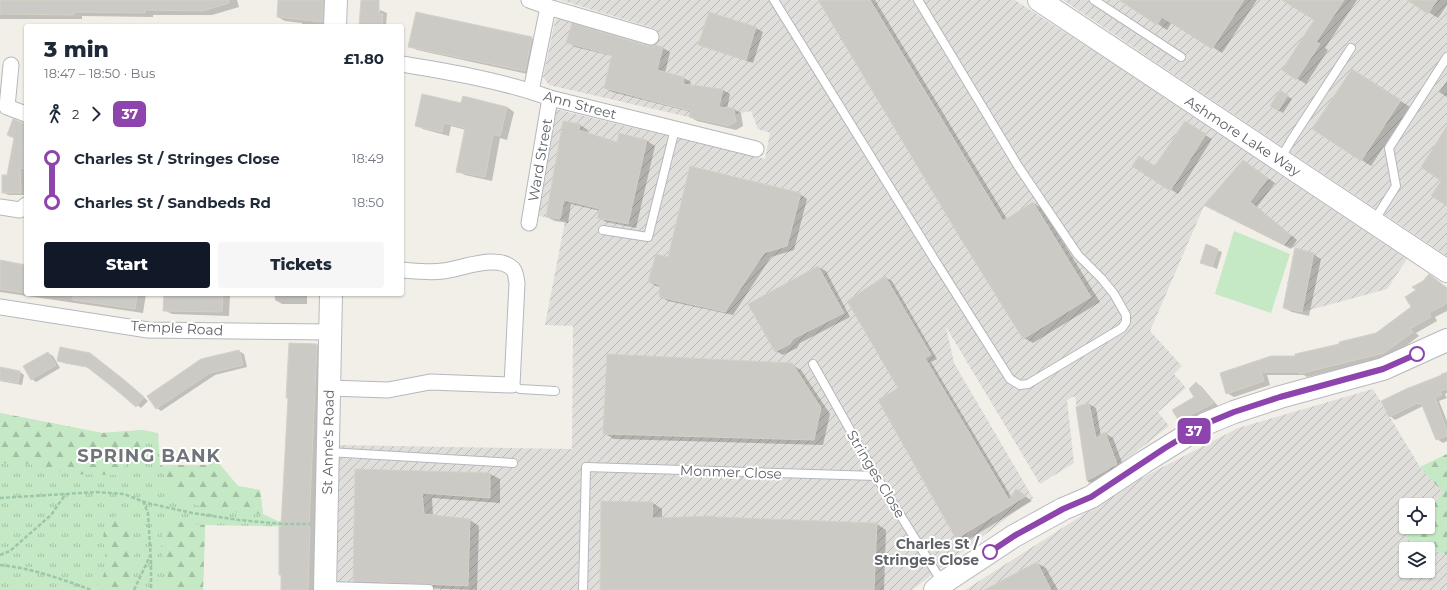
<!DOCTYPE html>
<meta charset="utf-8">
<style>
:root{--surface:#fff;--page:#f6f6f7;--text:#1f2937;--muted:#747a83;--accent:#111827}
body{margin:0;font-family:Montserrat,sans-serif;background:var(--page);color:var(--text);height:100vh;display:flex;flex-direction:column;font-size:15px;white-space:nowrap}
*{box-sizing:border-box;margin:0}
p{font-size:13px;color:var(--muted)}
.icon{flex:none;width:22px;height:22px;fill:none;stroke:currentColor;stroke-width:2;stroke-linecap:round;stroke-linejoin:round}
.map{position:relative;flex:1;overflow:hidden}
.sheet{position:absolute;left:24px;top:24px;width:380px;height:272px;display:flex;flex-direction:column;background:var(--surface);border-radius:4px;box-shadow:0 1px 3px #0004}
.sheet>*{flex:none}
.badge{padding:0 8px;border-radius:6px;font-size:14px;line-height:26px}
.buttons{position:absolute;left:1399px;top:498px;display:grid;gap:8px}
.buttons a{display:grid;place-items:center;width:36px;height:36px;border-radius:4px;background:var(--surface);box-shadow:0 1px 3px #0004;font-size:20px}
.map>.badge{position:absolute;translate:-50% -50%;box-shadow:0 0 0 2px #fff}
.legs{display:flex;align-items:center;gap:6px;height:44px;padding:0 20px;font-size:13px}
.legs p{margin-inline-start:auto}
.summary{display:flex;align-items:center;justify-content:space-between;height:68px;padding:0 20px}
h1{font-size:22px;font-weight:800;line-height:30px}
.primary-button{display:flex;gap:8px;margin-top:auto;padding:8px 20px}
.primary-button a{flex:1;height:46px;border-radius:4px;background:var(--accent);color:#fff;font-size:16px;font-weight:800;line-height:46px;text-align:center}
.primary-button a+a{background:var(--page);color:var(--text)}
ul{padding:0 20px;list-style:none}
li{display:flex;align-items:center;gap:14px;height:44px;font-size:15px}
li i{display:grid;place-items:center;width:6px;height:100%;margin:0 5px;background:currentColor}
li i::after{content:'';width:10px;height:10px;margin:-5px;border:3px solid;border-radius:50%;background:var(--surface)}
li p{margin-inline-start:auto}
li:first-child i{background:linear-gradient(#0000 50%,currentColor 0)}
li:last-child i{background:linear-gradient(currentColor 50%,#0000 0)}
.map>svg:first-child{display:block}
</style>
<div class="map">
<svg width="1447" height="590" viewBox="0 0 1447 590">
<defs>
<pattern id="industrial-furrows" width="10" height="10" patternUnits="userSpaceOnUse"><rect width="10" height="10" fill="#e0deda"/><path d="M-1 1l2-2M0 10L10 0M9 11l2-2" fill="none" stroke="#b9b8b5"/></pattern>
<pattern id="grass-tufts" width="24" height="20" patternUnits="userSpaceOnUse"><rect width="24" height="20" fill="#c5e8c5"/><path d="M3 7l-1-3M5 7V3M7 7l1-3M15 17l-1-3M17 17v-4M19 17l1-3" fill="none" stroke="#a3c0a4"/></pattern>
<pattern id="forest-firs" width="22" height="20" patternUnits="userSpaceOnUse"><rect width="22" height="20" fill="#c5e8c5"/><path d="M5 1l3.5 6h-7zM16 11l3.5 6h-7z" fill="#a3c0a4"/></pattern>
</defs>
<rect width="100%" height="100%" fill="#f1efe8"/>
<!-- industrial -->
<path fill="url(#industrial-furrows)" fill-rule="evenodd" d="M560,0H1015L1186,110L1407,259L1387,289L1302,312L1283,308L1294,248L1284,245L1204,206L1150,331L1182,366L1174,374L1186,388L1158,412L1169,426L1089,489L1075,396L1067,400L1074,463L1040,484L946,327L954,363L1033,498L912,590H333L339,445L572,449L573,326L545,325L565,221L535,215L555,109L765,159L770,133L758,129L751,111L736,114V122L728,126L549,85L543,77L555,21L558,17L572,23L652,44L656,29Z
M1063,0H1447V256L1182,80Z
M1373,389L1420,467L1443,493L1428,511V505H1406V527H1414L1405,538L1447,555V590H965L1136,481L1238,428ZM1406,549H1428V571H1406Z"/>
<!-- grass -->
<path fill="url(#grass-tufts)" d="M0,413L102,433L143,430L158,433L160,465H209L215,459L238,486L260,490L263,514L278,521L309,517L310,527L205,525L203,590H0Z"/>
<!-- forest -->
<path fill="url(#forest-firs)" d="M0,413L102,433L143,430L141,445L118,475L69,474L24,463H0Z
M1447,454V555L1405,538L1414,527H1428V511L1443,493L1420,467Z
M215,459L238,486L260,490L263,514L212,511L186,501L169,486L160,465H209Z
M115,516C118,518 124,519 127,522C139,536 133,573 131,590H95C100,582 106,573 106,564C106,543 96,533 115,516Z
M174,521L205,525L203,590H167L168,571L161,550L163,529Z"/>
<!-- pitch -->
<path fill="#c5e8c5" d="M1234,231L1290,254L1271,313L1215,294Z"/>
<!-- shadow -->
<path fill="#0003" d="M0,0H237L239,7L212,15H153V17L82,16V19H0Z
M303,0H331L329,26H302V23L285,21L278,17Z
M820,0H875L1007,219L1033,203L1042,208L1100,302L1033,343L1024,338Z
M1121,0H1257L1222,53L1172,22L1167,30Z
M1284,0H1357L1325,48L1328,50L1306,84L1283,70L1315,20Z
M1409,0H1447V5L1438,18Z
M380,10L387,13L386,26H375Z
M756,28L763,32L753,63L707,48L700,44Z
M531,38L539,42L532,75L417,50L410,46Z
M568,42L648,47L655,46L663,48L670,52L665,73L684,78L691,82L690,86L723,90L730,94L727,109H734L741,113L743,126L736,130L697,121L690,117L691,112L612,92L605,88L613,56L575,47Z
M1361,75L1410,107L1371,166L1314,129Z
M1447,81V97L1439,92Z
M1280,91L1292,99L1283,113L1271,106Z
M462,104L507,107L514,112L507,140L500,138L492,181L465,175L457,171L466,130L451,126L449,136L423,129L416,125Z
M563,122L580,125L588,130L587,134L618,143L620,134L647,141L655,146L636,228L606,222L598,217L600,211L571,204L568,223L555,221L547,217Z
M26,125L25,195H8L3,192L8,176L14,138Z
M1192,127L1212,139L1178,194L1133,166L1156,167Z
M1250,166L1275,183L1257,207L1297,240L1291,249L1205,205Z
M800,194L807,199L794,250L771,257L733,315L668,301L660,297L661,287L656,286L649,282L668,259Z
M1217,250L1222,252L1217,269L1201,262Z
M1313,254L1321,259L1309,316L1292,312L1284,308Z
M0,261L26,265V294H146L143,313L0,292Z
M818,267L826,271L850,317L800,343L797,348L783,355L776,351Z
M1429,275L1447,288V311L1435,317L1437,321L1416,333L1419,336L1391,357L1307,377L1304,375H1267L1270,385L1234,397L1227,393L1221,374L1296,357L1377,334L1413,307L1417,291Z
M885,277L892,281L937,359L931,362L1012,498L1016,490L1032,501L964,542L957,538L880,400L899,389Z
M165,294H230L229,316L172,314L164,310Z
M275,294H307V304H282L275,300Z
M317,345L324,350L315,590H282V576L280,575L289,399Z
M239,351L244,354L247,367L215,375L161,411L157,408Z
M48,353L53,356L60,368L36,382L32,379Z
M95,357L128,383L148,401L141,408L91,368L63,363L58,360Z
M791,364L801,370L830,414L823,445L614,439L604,433Z
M0,368L20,372L24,375L22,385L0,381Z
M1447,372V393L1445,394L1447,398L1439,401L1447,421V441L1443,443L1437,439L1423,406L1395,420L1390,416L1441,376V374Z
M1196,383L1201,386L1218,406L1184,423L1180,421L1174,410L1195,397Z
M1089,404L1096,408L1101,436L1105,433L1113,438L1124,468L1095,485L1088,481L1077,408Z
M356,470L490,474L500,479V503L432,498L433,516L470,520L479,526L477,590L364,586L354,581Z
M653,503L662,509V518L714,517L716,518L877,524L886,530L884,590H601Z
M1037,563L1046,568L1058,590H986Z"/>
<!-- building -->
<path fill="#cccac5" stroke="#d6d1c6" d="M0,0H229V3L203,11L145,10V13L74,12V15L0,14Z
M278,0H323V22L277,17Z
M361,0H379V14H383L382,26H359Z
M818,0H870L1003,221L1033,202L1091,297L1023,339L959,236Z
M1119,0H1244L1212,49L1162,17L1157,25Z
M1282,0H1344L1316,42L1320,44L1296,80L1282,70L1314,20Z
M1407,0H1437L1428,14Z
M416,12L532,37L525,71L408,47Z
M709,12L756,27L746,60L698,45Z
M572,23L648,46L655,45L663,47L657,70L684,77L683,84L723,89L719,107L734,108L736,122L728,126L689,117L690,111L604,88L612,55L566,43Z
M1352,69L1401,100L1361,161L1312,129Z
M1280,90L1288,95L1278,111L1270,106Z
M422,94L461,103L463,96L507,107L500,136L493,135L485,177L456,172L465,128L444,123L442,132L415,126Z
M13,119L26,124V139L22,149H26V169L20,168L21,193H2V175H7L14,138L7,135Z
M563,121L580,124L579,130L617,142L619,133L647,140L628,224L597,218L600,209L564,200L560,219L546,217Z
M1185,121L1206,134L1170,191L1132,166L1139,156L1155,166Z
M1447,126V206L1431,196L1441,181L1421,167Z
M1243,160L1268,178L1250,202L1291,235L1284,245L1204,205Z
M690,166L801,193L787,246L764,253L725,312L659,297L660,285L648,282L656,254L668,257Z
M1206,244L1218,249L1212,267L1200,263Z
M1295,248L1314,253L1302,312L1283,308Z
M0,260L26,265L25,293L0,289Z
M818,266L844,313L793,339L790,344L775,352L748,304Z
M1429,274L1447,288V302L1444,305L1429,313L1431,317L1410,329L1413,332L1384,353L1299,374V372H1261L1264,381L1226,394L1220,373L1271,356H1295V354L1339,344V342L1376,333L1411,307L1405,297L1416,290L1412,287L1423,281Z
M885,276L931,355L925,358L1009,500L1016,489L1026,496L956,539L878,400L898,388L847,301Z
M73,294H137L135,309L73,300Z
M164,294H223L222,312L163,311Z
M289,343L317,344L309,527H310L308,590H281V575H279V526L281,527L288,398H286Z
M60,347L90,353L123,379L144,397L136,407L115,389L87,367L57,361Z
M239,350L243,365L210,373L156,409L147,396L201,359Z
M48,352L56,365L31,380L23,366Z
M607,354L792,363L821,408L814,440L603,434Z
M0,367L20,371L18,383L0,380Z
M1447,373V389L1440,391L1442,395L1435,398L1447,431V436L1436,440L1421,403L1418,404V403L1389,417L1381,401L1406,389Z
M1196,382L1214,403L1179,421L1172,410L1194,397L1189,389Z
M1089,403L1096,438L1105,432L1117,464L1087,481L1076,407Z
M355,469L490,473V498L422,493L424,514L470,519L468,586L353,581Z
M601,501L653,502L652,518L714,516V517L877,523L874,590H600Z
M1037,562L1051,590H984Z"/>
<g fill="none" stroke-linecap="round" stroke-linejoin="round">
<!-- lane casing -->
<g stroke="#b5b8bc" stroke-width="10">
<path id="lane" d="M774,0L936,262L1010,379L1020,385L1028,384L1122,328L1126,322V315L1114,294L1102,279L1078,255L1018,166L918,0
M1094,0L1181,57
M1280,159L1292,139L1351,48
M1374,221L1396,186L1389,148L1447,57
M603,230L648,237L675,129
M813,364L876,476L942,582
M512,385L520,389L555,391
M328,452L513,463
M326,586L429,589
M583,590L586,467L876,476"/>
</g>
<!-- street casing -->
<g stroke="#b5b8bc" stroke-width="17">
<path id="street" d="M529,0L548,7L651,37
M402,64C451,72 503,81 550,98L756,149
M11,65L7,107L26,114
M531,91L548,7
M0,207L20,210L26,205
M529,223L550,98
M0,307L148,330L331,332
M329,388L388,390L430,382L512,385L517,283C516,278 516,273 513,269C498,253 461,269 443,271C430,273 415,271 402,270"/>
</g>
<!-- secondary casing -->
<g stroke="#b6babf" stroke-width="24">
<path id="secondary" d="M1039,0L1447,271
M335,26L336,0
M325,590L331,294
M935,590L943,583L1014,536L1063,509L1091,497L1144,462L1205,424L1234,412L1280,397L1383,369L1447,340"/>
</g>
<!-- path -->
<path stroke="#9cc7a9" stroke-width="2.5" stroke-dasharray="4 2" stroke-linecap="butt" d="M0,498L96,492L124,494L147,503L192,513L239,520L282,524H310
M143,501L148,513L151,562V590
M0,555L10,551L51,515L65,495
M0,565C31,568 62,579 91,590
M134,590L150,556"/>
<!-- lane -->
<use href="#lane" stroke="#fff" stroke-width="8"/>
<!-- street -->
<use href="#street" stroke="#fff" stroke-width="15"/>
<!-- secondary -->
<use href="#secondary" stroke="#fff" stroke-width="22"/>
</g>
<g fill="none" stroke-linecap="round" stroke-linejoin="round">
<!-- line-1 casing -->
<g stroke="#fff" stroke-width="9">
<path id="line-1" d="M990,552L1014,536L1063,509L1091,497L1165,448L1205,424L1234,412L1280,397L1383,369L1417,354"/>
</g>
<!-- line-1 -->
<use href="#line-1" stroke="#8e44ad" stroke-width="6"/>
</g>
<!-- markers -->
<g fill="#fff" stroke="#8e44ad" stroke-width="2">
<circle cx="1417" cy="354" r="7"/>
<circle cx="990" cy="552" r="7"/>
</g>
<g text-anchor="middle" stroke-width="4" stroke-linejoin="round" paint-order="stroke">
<!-- street labels -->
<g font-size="14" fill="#5f6368" stroke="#fff">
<text transform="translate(580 105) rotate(15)" y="5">Ann Street</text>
<text transform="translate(1243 136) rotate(33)" y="5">Ashmore Lake Way</text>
<text transform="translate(540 160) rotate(-80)" y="5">Ward Street</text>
<text transform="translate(177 328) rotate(3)" y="5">Temple Road</text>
<text transform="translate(328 442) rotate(-89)" y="5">St Anne's Road</text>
<text transform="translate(731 472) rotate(2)" y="5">Monmer Close</text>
<text transform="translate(876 474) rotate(59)" y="5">Stringes Close</text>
</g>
<!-- stop labels -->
<g font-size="14" font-weight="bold" fill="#5f6368" stroke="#fff" text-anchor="end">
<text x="979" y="549">Charles St /<tspan x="979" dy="16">Stringes Close</tspan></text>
</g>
<!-- district labels -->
<g font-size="18" font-weight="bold" letter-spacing="1" fill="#70757a" stroke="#fff">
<text x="149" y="462">SPRING BANK</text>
</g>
</g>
</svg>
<div class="buttons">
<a><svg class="icon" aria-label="locate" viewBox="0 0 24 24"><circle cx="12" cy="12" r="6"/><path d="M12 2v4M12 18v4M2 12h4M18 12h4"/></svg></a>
<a><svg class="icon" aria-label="layers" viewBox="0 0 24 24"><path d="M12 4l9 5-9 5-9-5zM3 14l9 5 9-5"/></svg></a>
</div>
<b class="badge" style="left:1194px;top:431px;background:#8e44ad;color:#fff">37</b>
<section class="sheet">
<div class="summary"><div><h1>3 min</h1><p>18:47 – 18:50 · Bus</p></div><b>£1.80</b></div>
<div class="legs"><svg class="icon" aria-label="walk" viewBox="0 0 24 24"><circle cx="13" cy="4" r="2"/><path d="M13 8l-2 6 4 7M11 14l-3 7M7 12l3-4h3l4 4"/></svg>2<svg class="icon" aria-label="forward" viewBox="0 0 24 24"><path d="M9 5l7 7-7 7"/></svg><b class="badge" style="background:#8e44ad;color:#fff">37</b></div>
<ul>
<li><i style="color:#8e44ad"></i><b>Charles St / Stringes Close</b><p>18:49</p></li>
<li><i style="color:#8e44ad"></i><b>Charles St / Sandbeds Rd</b><p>18:50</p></li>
</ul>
<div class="primary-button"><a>Start</a><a>Tickets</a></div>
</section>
</div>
